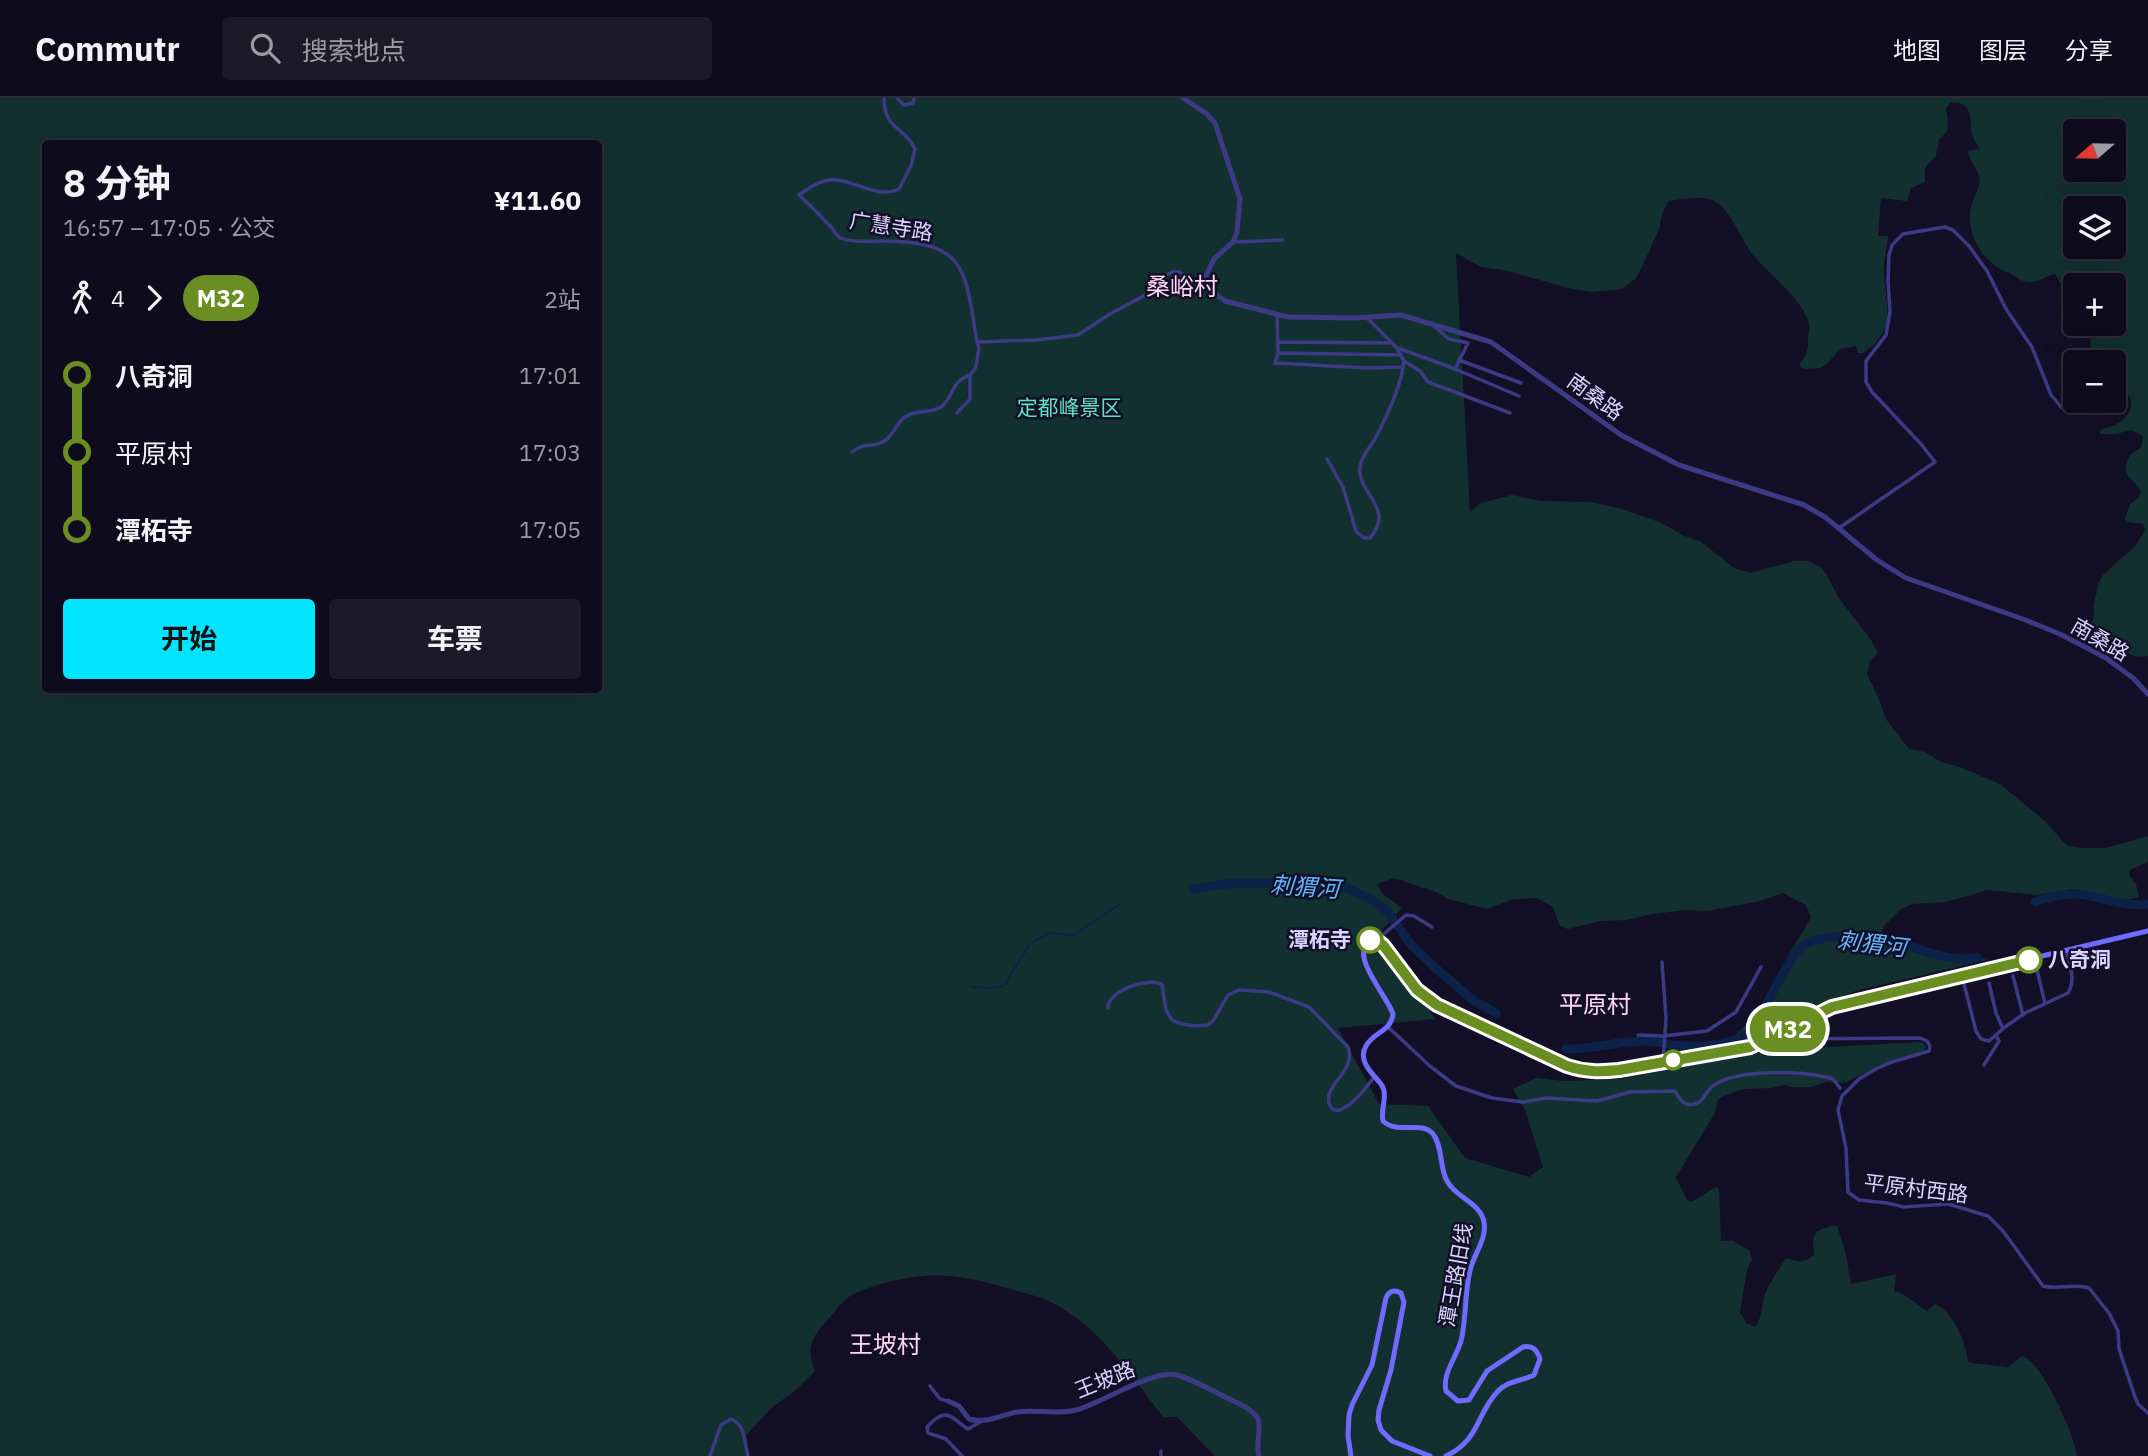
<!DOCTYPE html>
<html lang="zh">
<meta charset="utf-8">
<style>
:root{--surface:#0e0b1c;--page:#1c1929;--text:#f1f3f6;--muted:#9b9ba3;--line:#2e2b3b;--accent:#00e5ff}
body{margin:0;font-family:"IBM Plex Sans","Noto Sans SC",sans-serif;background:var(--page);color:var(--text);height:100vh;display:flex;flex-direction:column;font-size:26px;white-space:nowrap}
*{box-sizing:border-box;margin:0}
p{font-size:23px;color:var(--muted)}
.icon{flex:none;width:38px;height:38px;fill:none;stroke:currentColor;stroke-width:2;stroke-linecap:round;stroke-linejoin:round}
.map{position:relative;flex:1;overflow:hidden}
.side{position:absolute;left:42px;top:42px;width:560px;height:553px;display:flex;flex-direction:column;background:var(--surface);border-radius:7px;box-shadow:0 7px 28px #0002,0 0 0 2px var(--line)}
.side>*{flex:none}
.badge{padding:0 14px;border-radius:23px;font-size:24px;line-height:46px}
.needle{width:46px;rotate:250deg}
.buttons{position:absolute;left:2063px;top:21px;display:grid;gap:14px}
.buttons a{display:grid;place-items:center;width:63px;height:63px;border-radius:7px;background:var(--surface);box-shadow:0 7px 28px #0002,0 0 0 2px var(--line);font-size:35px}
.map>.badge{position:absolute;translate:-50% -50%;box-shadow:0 0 0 4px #fff}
.legs{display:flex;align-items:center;gap:10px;height:77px;padding:0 21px;font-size:23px}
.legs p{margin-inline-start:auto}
.headline{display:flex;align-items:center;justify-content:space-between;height:119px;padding:0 21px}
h1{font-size:38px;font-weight:700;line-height:52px}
.primary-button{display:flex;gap:14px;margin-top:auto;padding:14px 21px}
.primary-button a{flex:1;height:80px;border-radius:7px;background:var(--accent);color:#111;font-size:28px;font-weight:700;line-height:80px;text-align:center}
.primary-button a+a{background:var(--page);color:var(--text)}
ul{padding:0 21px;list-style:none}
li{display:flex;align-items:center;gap:24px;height:77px;font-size:26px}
li i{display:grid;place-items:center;width:10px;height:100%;margin:0 9px;background:currentColor}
li i::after{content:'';width:18px;height:18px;margin:-9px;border:5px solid;border-radius:50%;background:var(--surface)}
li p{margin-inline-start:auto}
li:first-child i{background:linear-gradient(#0000 50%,currentColor 0)}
li:last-child i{background:linear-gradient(currentColor 50%,#0000 0)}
header{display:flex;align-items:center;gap:42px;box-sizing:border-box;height:98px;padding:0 35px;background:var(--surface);border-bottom:2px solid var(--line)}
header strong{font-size:33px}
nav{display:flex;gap:38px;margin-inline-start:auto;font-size:24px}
.search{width:490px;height:63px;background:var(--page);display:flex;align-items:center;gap:18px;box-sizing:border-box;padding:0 24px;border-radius:7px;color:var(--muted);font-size:26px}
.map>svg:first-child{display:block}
</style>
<header>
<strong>Commutr</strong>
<div class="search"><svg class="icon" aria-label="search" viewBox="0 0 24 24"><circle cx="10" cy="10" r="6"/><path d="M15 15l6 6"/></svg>搜索地点</div>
<nav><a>地图</a><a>图层</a><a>分享</a></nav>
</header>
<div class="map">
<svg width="2148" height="1358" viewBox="0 0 2148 1358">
<rect width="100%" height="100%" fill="#130f26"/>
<!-- green -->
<path fill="#12302f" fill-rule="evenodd" d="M0,0H2148V558C2127,561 2127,551 2112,543C2102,538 2094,541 2086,531L2094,520V506L2099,484L2103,477L2136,447L2145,433L2143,426L2128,424L2125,421L2130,406L2138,400L2141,394C2138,388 2133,384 2129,379C2121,367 2130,354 2141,350L2143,338L2131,332L2117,336H2100V332C2108,329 2120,327 2126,319C2137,305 2129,291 2114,287V264H2089L2091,239L2087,226H2114V187H2076L2075,209L2055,176C2046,178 2038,185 2029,184C2021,184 2016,178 2009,175C1984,165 1969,143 1970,115C1971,104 1979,92 1980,83C1980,72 1969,64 1968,53L1980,51C1976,45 1971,38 1971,30C1971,15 1968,2 1950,5L1946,11L1948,25L1947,33L1939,42L1936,58C1926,70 1924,66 1925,84L1911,90L1907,103L1881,100L1878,138H1888C1887,151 1883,164 1884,176C1886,211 1898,231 1863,255H1858L1856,248L1840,251L1827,266L1820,270L1804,271L1799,267C1806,258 1808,254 1808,243C1808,236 1811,229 1808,222C1799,198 1769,177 1753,157C1740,140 1734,117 1716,104C1707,97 1681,101 1669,103L1663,113L1659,131L1642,169L1636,180L1622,191L1592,194L1573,191L1503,172L1481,169L1456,155L1470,414L1481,405L1512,397L1540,403L1590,404L1619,410L1662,425L1682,437L1700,443L1734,470L1751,475L1794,463H1808L1821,469L1828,479L1838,499L1871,542L1878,555L1870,563L1867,576L1879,601L1886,621L1909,651L1925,654L1939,663L1962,670L2000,686L2046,724L2066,747L2081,750H2106L2148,738V764L2130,772L2129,777L2136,786L2139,799L2128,802L2072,791L2037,797L1988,792L1946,804L1913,806L1901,811L1883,829L1880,846C1899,848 1917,855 1936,857C1954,859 1970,855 1987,862L1859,892L1809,910L1740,946L1734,945L1732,939C1759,918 1773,888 1788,858C1795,845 1804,833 1811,819L1806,807L1783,795L1760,803L1708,813L1685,812L1647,817L1627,822L1601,823L1568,831L1560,828L1553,809L1537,800L1514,801L1487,811L1448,801L1436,794L1394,780L1377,786L1383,796L1402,810L1382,832L1435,921L1338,930L1379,1006L1428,1008L1465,1060L1529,1079L1543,1069L1525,1012L1513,991L1536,980L1563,983L1620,981L1773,952L1921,944L1927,948L1924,952L1871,972L1844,985L1826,984L1811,989H1792L1785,987L1771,990L1745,991L1736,993L1718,1001L1715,1015L1676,1079L1687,1102L1691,1104L1716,1089L1719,1091L1721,1143H1733L1750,1153L1752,1162L1747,1172L1740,1214L1746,1225L1755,1229C1763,1218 1761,1208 1765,1196C1770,1183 1779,1172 1786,1160C1800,1163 1799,1167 1814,1157L1813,1141L1817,1133L1831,1128H1837L1845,1152L1851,1186L1896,1176L1894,1193L1903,1196L1927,1213L1935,1206C1955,1215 1965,1244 1968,1263L1972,1265L2008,1269L2022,1258C2041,1262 2075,1338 2077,1358H1215L1177,1319H1163C1130,1276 1098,1226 1047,1202C1038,1198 1027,1196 1017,1193C969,1178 935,1171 885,1185C874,1188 861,1192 850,1198C842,1203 835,1214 828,1221C812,1239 805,1250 815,1273L795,1293L771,1310L743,1341L749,1358H0ZM2076,33H2114V72H2076ZM46,46H598V592H46ZM2076,110H2114V149H2076Z"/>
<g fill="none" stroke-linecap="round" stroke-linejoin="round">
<!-- stream -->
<path stroke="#0c2248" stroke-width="2" d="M971,889L993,890L1004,888L1029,847L1048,835L1074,837L1119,807"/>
<!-- river -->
<path stroke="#0c2248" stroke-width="9" d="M1193,791L1234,785H1274L1347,790L1372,802L1388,814L1411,847L1440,874L1474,903L1496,915
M2035,804C2051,798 2068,794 2086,797C2107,801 2126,809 2148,806
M1566,951C1593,952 1620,942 1647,943C1656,943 1665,946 1674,947C1700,950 1731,948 1753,933C1765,911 1786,863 1802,849C1825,830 1882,841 1908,848C1931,855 1953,864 1977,860"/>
<!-- minor -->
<path stroke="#3d3a85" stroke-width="3.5" d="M884,0C884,33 905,28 915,51L911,68L899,91C874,103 849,76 824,83C815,86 807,91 799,97C810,107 820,117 830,128C833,131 837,138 840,140C850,145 872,143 883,143C968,143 965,173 977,244L1036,242L1078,237L1110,216L1151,194L1163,179L1172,174H1179L1202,186
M897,0L904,7L913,5L914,0
M1233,144L1283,142
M1277,216L1278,255L1275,265L1368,270L1403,269
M1278,244L1392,245
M1398,250L1455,271L1468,245L1449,241L1434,228
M1278,255L1400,257
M1459,262L1521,285
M1404,263L1420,273L1428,284L1510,315
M1455,271L1519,298
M957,315L970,301V277L976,269L979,250L977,244
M852,354C865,343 876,351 887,341C895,334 898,321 909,317C918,312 932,315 941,309C954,299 950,284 970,277
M1327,361L1343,389L1356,433L1364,440H1370C1396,410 1357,396 1360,369C1361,358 1370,350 1375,341C1386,320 1402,286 1404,263L1396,249L1366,219
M1839,430L1935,364L1921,346L1872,294L1866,284V263L1886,237L1890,214L1888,183L1889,157L1892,147L1903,136L1945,129L1953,132L1969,148L1987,173L2006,211L2032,249L2051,297L2061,309L2076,314
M1378,841L1406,817L1414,818L1432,829
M1662,864L1666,920L1663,963
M2037,872L2045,905
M1962,878L1976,933L1981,941L1989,943L2005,929L2025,915L2068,895C2076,882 2070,867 2066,853
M2013,878L2023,917
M1989,885L1996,915L2003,931
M1108,910C1107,893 1149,878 1162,887L1166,912L1171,921L1178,925L1195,928L1208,927L1213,923L1228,897L1239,892L1269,894L1309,909L1348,949C1357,973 1324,986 1329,1005C1336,1029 1369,987 1374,979
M1388,929L1431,969L1456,988L1492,1000L1523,1004L1546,1000L1597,1003L1630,994L1675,993C1680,1002 1684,1009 1695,1006C1704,1004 1706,992 1714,987C1739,971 1797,973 1826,979L1833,981L1840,990
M1638,937L1663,938L1707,933L1736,914L1761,869
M1768,941L1920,940L1927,943L1930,948L1929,953L1889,965L1874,972L1859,981L1842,998L1838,1012L1846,1050L1848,1094L1859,1102L1887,1105L1904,1109L1948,1106L1988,1118L2003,1133L2043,1188C2058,1192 2074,1185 2089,1190L2109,1215L2118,1233L2119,1251L2135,1299L2138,1306L2148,1315
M1984,967L1999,943L1996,937
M930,1288L940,1301L948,1303
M1161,1353V1358
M710,1358L721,1327L731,1321C746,1327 744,1344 748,1358
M962,1358L946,1341L928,1335L927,1329C947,1307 951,1320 968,1331L982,1323"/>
<!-- tertiary -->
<path stroke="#3d3a85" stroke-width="5" d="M1183,0L1207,16L1215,25L1240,101L1237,134L1233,144L1214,161L1202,186L1225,203L1288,219L1354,220L1401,217L1491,244L1621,337L1679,367L1804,407L1825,419L1877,462L1906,480L2023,521L2060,536L2106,560L2133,580L2148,596
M948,1303L959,1308L969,1321C986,1326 1000,1317 1017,1314C1036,1311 1055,1317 1076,1312C1102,1305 1153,1271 1177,1277C1194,1282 1211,1292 1227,1300C1236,1304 1253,1311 1258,1321C1262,1330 1255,1346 1259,1358"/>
<!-- secondary -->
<path stroke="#6f6bff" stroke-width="5" d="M1351,1358L1348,1338L1349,1317L1352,1307L1372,1267L1386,1200C1389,1193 1394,1191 1401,1195L1404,1204L1391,1272L1379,1312L1378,1322L1381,1332L1392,1343L1430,1358
M1446,1358C1480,1342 1476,1316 1498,1293C1507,1283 1522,1283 1534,1277L1540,1261C1537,1252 1533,1247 1523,1249L1487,1273L1469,1302L1458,1303L1446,1293C1442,1276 1456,1260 1461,1243C1467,1219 1464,1193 1471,1169C1475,1155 1487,1140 1484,1124C1481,1105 1454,1099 1446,1081C1440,1068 1442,1047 1433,1036C1422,1022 1398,1037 1383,1023C1380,1011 1389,997 1381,986C1373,976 1357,963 1366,948C1373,934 1391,934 1393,916C1387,897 1345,853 1373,841L1380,844L1417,892L1437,907L1567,968C1585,974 1600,974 1619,973L1750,949L1817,915L1843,905L2148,833"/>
</g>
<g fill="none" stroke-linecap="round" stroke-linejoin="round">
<!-- line-1 casing -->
<g stroke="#fff" stroke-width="16">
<path id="line-1" d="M1370,842H1376L1383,847L1417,892L1437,907L1567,968C1585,974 1600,974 1619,972L1750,949L1832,909L2029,862"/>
</g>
<!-- line-1 -->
<use href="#line-1" stroke="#6b8e23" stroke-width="10"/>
</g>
<!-- markers -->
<g fill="#fff" stroke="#6b8e23" stroke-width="3.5">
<circle cx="1370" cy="842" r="12"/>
<circle cx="2029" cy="862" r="12"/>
<circle cx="1673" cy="962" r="9"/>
</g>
<g text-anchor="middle" stroke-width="5" stroke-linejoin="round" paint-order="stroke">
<!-- street labels -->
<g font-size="21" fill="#d9d4ff" stroke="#130f26">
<text transform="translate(891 129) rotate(9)" y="7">广慧寺路</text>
<text transform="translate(1595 299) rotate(36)" y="7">南桑路</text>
<text transform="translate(2100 542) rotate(30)" y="7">南桑路</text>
<text transform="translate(1916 1091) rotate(7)" y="7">平原村西路</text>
<text transform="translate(1456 1177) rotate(-80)" y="7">潭王路旧线</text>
<text transform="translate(1105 1282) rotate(-22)" y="7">王坡路</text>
</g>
<!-- park labels -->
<g font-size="21" fill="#5fe0c0" stroke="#130f26">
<text x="1069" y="317">定都峰景区</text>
</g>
<!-- stop labels -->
<g font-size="21" font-weight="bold" fill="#d9d4ff" stroke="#130f26" text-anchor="end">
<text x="1351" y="849">潭柘寺</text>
<text x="2048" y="869" text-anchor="start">八奇洞</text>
</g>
<!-- water labels -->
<g font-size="23" font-style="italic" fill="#62b6ff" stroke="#130f26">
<text transform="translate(1305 789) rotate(4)" y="8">刺猬河</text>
<text transform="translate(1872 846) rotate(7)" y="8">刺猬河</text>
</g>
<!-- quarter labels -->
<g font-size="24" fill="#ffd6f0" stroke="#130f26">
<text x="1182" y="197">桑峪村</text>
<text x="1595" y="915">平原村</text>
<text x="885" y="1255">王坡村</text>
</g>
</g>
</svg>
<div class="buttons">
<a><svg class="needle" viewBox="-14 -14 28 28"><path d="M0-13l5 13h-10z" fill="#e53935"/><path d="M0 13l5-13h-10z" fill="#9b9ba3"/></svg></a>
<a><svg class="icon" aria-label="layers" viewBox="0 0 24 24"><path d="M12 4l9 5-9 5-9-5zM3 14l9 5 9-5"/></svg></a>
<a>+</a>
<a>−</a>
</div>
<b class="badge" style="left:1788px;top:931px;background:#6b8e23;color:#fff">M32</b>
<section class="side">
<div class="headline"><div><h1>8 分钟</h1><p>16:57 – 17:05 · 公交</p></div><b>¥11.60</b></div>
<div class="legs"><svg class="icon" aria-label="walk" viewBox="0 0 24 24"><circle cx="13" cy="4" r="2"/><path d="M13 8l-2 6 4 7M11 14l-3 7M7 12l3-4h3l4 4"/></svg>4<svg class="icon" aria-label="forward" viewBox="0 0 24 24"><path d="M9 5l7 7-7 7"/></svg><b class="badge" style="background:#6b8e23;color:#fff">M32</b><p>2站</p></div>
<ul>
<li><i style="color:#6b8e23"></i><b>八奇洞</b><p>17:01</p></li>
<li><i style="color:#6b8e23"></i><span>平原村</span><p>17:03</p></li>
<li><i style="color:#6b8e23"></i><b>潭柘寺</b><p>17:05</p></li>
</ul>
<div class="primary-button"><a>开始</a><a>车票</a></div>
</section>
</div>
